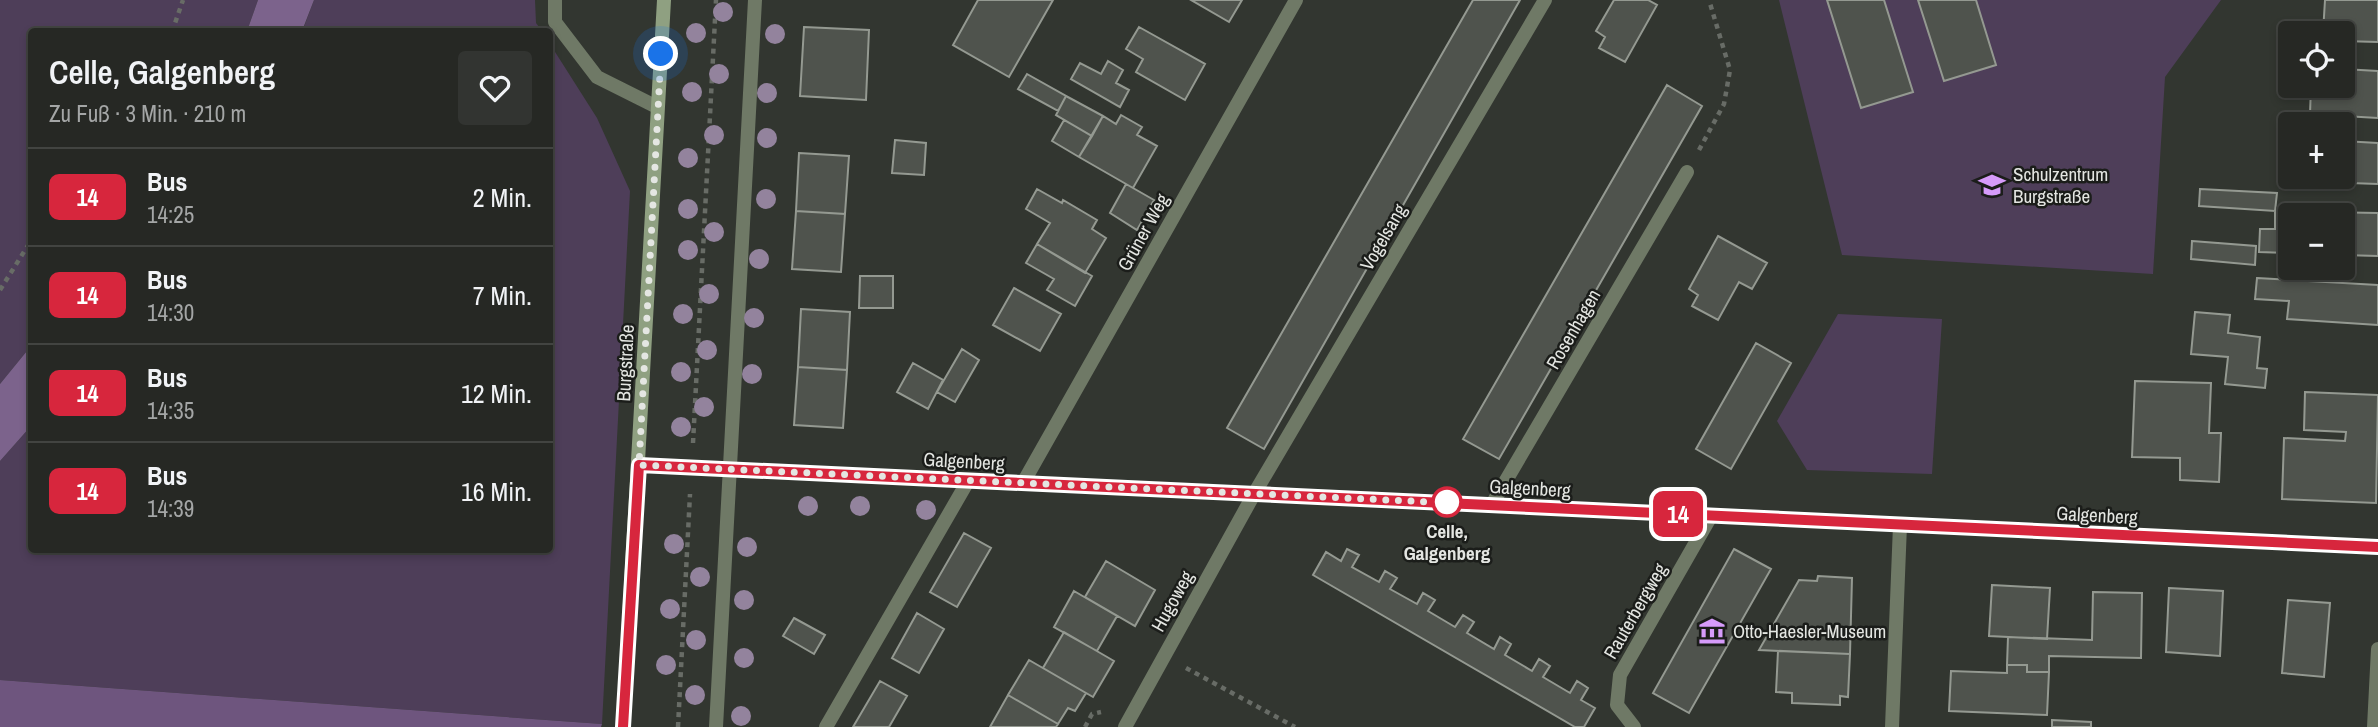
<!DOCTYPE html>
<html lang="de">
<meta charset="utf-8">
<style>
:root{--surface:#262824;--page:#323431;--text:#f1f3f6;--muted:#a4a6a6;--line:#424441}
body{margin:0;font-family:"Archivo Narrow",sans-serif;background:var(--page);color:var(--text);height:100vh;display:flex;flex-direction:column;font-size:26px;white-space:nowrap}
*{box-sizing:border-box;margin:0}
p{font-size:23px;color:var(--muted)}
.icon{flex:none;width:38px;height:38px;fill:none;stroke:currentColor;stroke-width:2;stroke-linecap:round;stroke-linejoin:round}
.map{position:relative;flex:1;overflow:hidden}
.sheet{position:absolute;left:28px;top:28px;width:525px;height:525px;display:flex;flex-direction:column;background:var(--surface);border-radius:7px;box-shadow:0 4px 10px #0003,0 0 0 2px var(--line)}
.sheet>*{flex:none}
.badge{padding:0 14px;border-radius:10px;font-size:24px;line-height:46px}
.buttons{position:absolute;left:2278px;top:21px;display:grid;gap:14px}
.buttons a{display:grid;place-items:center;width:77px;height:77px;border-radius:7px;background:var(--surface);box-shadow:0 4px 10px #0003,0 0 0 2px var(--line);font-size:35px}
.you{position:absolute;width:35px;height:35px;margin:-18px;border:5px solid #fff;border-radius:50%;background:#1a73e8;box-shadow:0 0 0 10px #1a73e833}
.map>.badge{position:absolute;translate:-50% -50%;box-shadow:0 0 0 4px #fff}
.round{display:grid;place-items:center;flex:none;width:74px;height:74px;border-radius:7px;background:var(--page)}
.headline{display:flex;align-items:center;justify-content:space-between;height:119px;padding:0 21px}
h1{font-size:33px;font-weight:600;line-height:52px}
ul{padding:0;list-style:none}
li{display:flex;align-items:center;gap:21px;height:98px;padding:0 21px;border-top:2px solid var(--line)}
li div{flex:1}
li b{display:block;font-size:26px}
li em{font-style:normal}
li .badge{min-width:77px;font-weight:700;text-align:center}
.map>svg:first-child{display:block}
</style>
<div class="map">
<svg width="2378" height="727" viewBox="0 0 2378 727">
<rect width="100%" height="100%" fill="#323630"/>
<!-- green -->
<path fill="#4e3e59" d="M0,0H258L247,31L32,32L31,346L0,384Z
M314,0H535L536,23L542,31L302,32Z
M1779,0H2221L2165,77L2153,274L1842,255Z
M550,44L597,118L630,191L602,724L0,680V461L31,426L32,550H550Z
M1838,314L1942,319L1932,474L1807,470L1777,421Z"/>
<!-- forest -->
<path fill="#6e557e" d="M0,680L602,724L601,727H0Z"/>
<!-- water -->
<path fill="#7c638c" d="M258,0H314L302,31H247Z
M31,346V426L0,461V384Z"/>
<!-- building -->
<path fill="#4f534d" stroke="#949991" stroke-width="2" d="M978,0H1053L1009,77L953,45Z
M1191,0H1242L1229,22Z
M1473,0H1520L1264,449L1227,428Z
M1614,0H1648L1657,5L1625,62L1599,48L1605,37L1596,31Z
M1827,0H1884L1913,92L1861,108Z
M1918,0H1976L1996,65L1944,81Z
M2325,0H2378V42L2343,41V33H2323Z
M804,27L869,30L866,100L800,96Z
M1139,27L1205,64L1185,100L1136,72L1143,59L1126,49Z
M1108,61L1123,70L1116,83L1129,90L1120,107L1071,79L1080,63L1101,74Z
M2343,69L2378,71V118L2310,114L2311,86H2343Z
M1027,74L1066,96L1058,111L1018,89Z
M1667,85L1702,106L1499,459L1463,439Z
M1066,96L1103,116L1092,136L1056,115Z
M1121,115L1142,127L1137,135L1157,146L1133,188L1079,157L1103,116L1116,124Z
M1064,120L1092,136L1079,157L1052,141Z
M895,140L926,143L924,175L892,173Z
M2343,141L2378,143V184L2295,181L2296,177H2343Z
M799,153L849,156L845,214L796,211Z
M1126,184L1154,200L1137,230L1110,213Z
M1037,189L1062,203L1063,200L1097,220L1092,229L1106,238L1085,273L1037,244L1050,223L1026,209Z
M2200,189L2277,193L2275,211L2199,206Z
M796,211L845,214L841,272L792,269Z
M2275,211L2378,213V256L2343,255V215H2291V253L2259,252L2260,229H2275Z
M1718,236L1767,263L1752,289L1739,282L1718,320L1692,306L1698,295L1689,289Z
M2192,241L2256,246L2255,265L2191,259Z
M1037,244L1092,276L1075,306L1047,290L1054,279L1026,263Z
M860,276H893V308H859Z
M2257,278L2378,285V325L2287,319L2289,301L2255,299Z
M1014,288L1061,314L1040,351L993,325Z
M801,309L850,312L847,370L798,367Z
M2195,312L2230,315L2228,333L2260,337L2257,368L2267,369L2265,388L2225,384L2228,357L2191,354Z
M1756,343L1791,363L1731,469L1696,449Z
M962,349L979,360L955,402L937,392Z
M913,363L943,380L928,409L897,392Z
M798,367L847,370L843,428L794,425Z
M2135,381L2211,383L2209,433H2221L2219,482L2180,480V458L2132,457Z
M2305,392L2378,395L2376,503L2282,499L2284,438L2345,441L2346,432L2304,430Z
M964,533L991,548L957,607L930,592Z
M1347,549L1359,555L1352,567L1379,582L1385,571L1397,578L1390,589L1417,604L1423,593L1435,600L1428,611L1455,627L1463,615L1474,622L1467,633L1494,649L1500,637L1511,644L1505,655L1532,671L1539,659L1550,666L1543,677L1570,693L1577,681L1588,688L1581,700L1595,708L1584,727H1575L1313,575L1326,552L1341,561Z
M1734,549L1771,569L1689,713L1653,693Z
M1106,561L1155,590L1135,626L1085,597Z
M1818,576L1852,578L1850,654L1759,650L1799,580L1817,581Z
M1992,585L2050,588L2047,639L1989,636Z
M2169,588L2223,591L2220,656L2166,652Z
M1074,591L1117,616L1097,651L1054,627Z
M2093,592L2142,593L2141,658L2049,656V672H2027V665H2007L2008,637L2092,640Z
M2288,600L2330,603L2324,677L2282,673Z
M917,613L944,629L919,673L892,658Z
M794,618L825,635L814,654L783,636Z
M1064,632L1114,661L1093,697L1043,668Z
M1778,651L1850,654L1848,697L1840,696V705L1792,703V693L1776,692Z
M1029,660L1086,693L1075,711L1068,708L1058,724L1008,695Z
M2007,665H2027V672H2049L2047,715L1949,711L1951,671L2007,673Z
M880,681L907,696L889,727H853Z
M1008,695L1058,724L1056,727H990Z
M2052,720L2091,722V727H2052Z"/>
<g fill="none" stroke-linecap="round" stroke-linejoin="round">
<!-- path -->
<path stroke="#686c66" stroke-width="4.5" stroke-dasharray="5 5" stroke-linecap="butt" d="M172,32L183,0
M1699,150L1724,104L1730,70L1709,0
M0,290L32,239
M693,443L716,0
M1186,668L1295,727
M678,727L690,494
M1085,727L1092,714L1101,712"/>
<!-- lane -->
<path stroke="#6f7966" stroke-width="14" d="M555,0V22L597,77L657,107
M826,727L968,481
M1634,727L1617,705L1620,675L1711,516"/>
<!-- street -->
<path stroke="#6f7966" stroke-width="14" d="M639,465L2378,547
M1023,483L1296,0
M1491,506L1687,172
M716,727L755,0
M1125,727L1254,494L1545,0
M1892,727L1900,525
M2374,727L2378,649"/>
<!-- secondary -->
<path stroke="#8fa081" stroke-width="14" d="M623,727L664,0"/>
</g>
<!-- trees -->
<g fill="#93839d">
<circle cx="723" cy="12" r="10"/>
<circle cx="696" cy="33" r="10"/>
<circle cx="775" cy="34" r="10"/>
<circle cx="719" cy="74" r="10"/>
<circle cx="692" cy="92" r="10"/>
<circle cx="767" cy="93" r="10"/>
<circle cx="714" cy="135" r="10"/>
<circle cx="767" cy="138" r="10"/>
<circle cx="688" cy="158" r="10"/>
<circle cx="766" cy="199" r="10"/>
<circle cx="688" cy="209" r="10"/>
<circle cx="714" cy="232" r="10"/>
<circle cx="688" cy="250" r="10"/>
<circle cx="759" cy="259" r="10"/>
<circle cx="709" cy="294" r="10"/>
<circle cx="683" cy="314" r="10"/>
<circle cx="754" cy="318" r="10"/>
<circle cx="707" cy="350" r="10"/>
<circle cx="681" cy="372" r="10"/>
<circle cx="752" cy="374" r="10"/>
<circle cx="704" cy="407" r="10"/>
<circle cx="681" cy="427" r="10"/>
<circle cx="808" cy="506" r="10"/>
<circle cx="860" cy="506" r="10"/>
<circle cx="926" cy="510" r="10"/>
<circle cx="674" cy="544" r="10"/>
<circle cx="747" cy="547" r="10"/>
<circle cx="700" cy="577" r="10"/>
<circle cx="744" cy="600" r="10"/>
<circle cx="670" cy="609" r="10"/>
<circle cx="696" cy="640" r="10"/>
<circle cx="744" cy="658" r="10"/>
<circle cx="666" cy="665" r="10"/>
<circle cx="695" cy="695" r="10"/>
<circle cx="741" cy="716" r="10"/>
</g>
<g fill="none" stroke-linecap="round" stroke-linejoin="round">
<!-- line casing -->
<g stroke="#fff" stroke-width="16">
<path id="line" d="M623,727L639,465L2378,547"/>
</g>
<!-- line -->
<use href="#line" stroke="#d7263d" stroke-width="10"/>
<!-- walk -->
<path stroke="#e4e6e2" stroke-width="7" stroke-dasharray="0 12.6" d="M661,54L639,465L1452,503L1447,502"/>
</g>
<!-- icons -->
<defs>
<g id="school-bare" transform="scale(2.1)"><path d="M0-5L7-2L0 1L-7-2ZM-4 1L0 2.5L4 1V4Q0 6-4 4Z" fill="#d69bfa" stroke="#1b1d1a" stroke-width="2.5" paint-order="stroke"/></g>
<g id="museum-bare" transform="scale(2.1)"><path d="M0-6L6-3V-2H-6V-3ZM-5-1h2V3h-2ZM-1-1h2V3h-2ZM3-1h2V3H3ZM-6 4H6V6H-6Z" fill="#d69bfa" stroke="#1b1d1a" stroke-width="2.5" paint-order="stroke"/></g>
</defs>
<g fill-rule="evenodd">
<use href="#school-bare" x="1992" y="185"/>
<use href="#museum-bare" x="1712" y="631"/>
</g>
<!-- markers -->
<circle fill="#fff" stroke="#d7263d" stroke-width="3.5" cx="1447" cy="502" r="14"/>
<g text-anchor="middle" stroke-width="5" stroke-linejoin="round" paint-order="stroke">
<!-- poi labels -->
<g font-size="19" fill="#e4e6e2" stroke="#1b1d1a" text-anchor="start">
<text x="2013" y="181">Schulzentrum<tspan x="2013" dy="22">Burgstraße</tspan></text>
<text x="1733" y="638">Otto-Haesler-Museum</text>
</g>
<!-- street labels -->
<g font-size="19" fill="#e4e6e2" stroke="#1b1d1a">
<text transform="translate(1143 232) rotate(-61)" y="7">Grüner Weg</text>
<text transform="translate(1383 237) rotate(-60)" y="7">Vogelsang</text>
<text transform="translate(1573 329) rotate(-60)" y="7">Rosenhagen</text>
<text transform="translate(625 363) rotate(-87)" y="7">Burgstraße</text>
<text transform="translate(964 461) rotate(3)" y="7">Galgenberg</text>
<text transform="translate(1530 488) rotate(3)" y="7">Galgenberg</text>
<text transform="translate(2097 515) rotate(3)" y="7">Galgenberg</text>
<text transform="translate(1172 601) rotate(-61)" y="7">Hugoweg</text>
<text transform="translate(1635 611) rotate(-60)" y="7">Rauterbergweg</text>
</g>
<!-- stop labels -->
<g font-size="19" font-weight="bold" fill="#e4e6e2" stroke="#1b1d1a">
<text x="1447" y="538">Celle,<tspan x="1447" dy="22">Galgenberg</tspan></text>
</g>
</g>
</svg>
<div class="buttons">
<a><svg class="icon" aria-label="locate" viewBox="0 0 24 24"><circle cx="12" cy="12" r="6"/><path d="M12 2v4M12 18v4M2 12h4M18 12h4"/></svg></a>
<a>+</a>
<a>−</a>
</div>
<div class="you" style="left:661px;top:54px"></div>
<b class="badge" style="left:1678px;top:514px;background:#d7263d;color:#fff">14</b>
<section class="sheet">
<div class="headline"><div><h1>Celle, Galgenberg</h1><p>Zu Fuß · 3 Min. · 210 m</p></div><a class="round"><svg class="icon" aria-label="heart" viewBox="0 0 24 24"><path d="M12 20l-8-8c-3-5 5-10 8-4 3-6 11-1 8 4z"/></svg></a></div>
<ul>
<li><span class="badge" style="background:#d7263d;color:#fff">14</span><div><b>Bus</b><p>14:25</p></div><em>2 Min.</em></li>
<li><span class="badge" style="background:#d7263d;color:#fff">14</span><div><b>Bus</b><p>14:30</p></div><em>7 Min.</em></li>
<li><span class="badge" style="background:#d7263d;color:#fff">14</span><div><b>Bus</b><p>14:35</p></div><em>12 Min.</em></li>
<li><span class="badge" style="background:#d7263d;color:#fff">14</span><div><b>Bus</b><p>14:39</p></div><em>16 Min.</em></li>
</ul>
</section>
</div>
